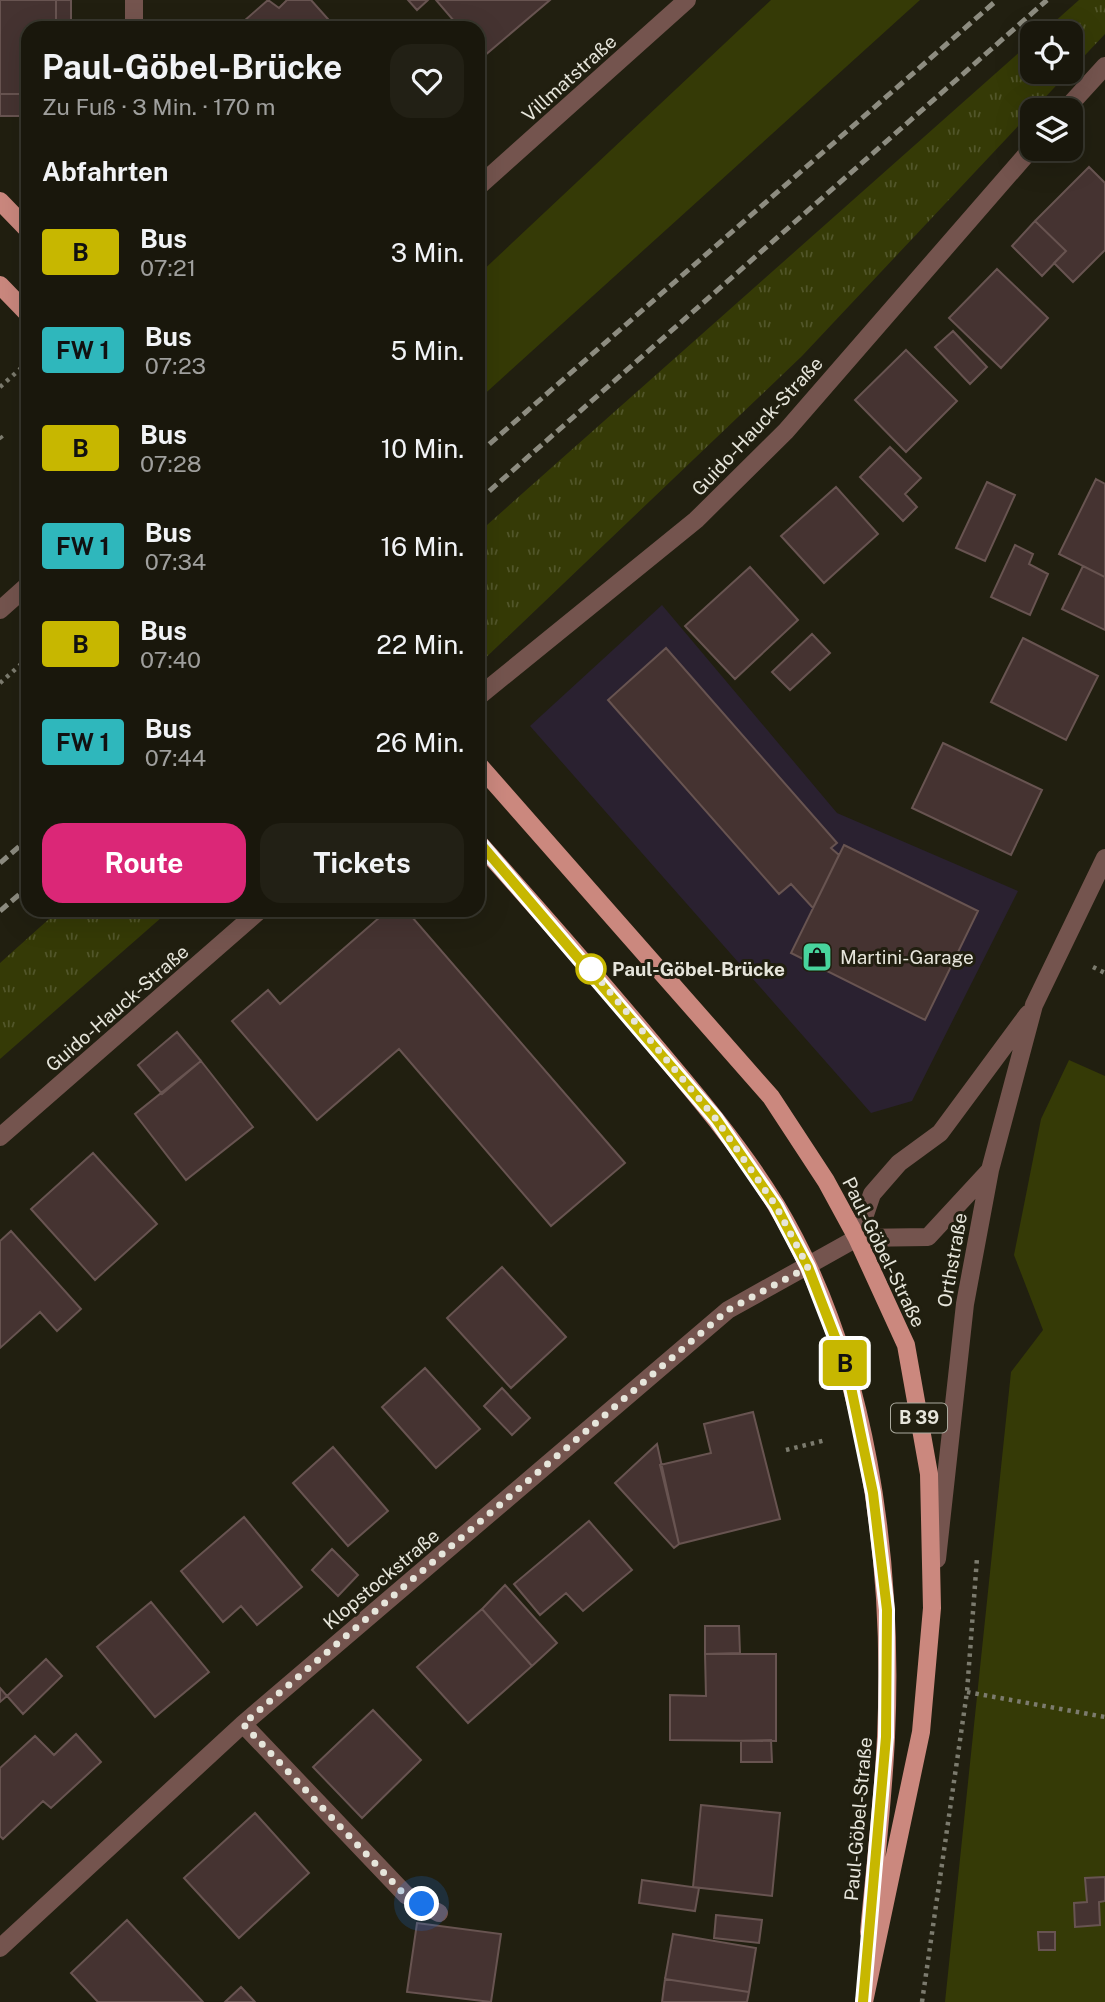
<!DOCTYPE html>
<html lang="de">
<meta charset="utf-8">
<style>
:root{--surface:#19170c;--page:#222015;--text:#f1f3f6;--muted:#9f9f9d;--line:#37362d;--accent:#db2777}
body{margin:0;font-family:"Public Sans",sans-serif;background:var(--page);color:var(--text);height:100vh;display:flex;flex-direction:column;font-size:26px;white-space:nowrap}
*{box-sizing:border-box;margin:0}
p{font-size:23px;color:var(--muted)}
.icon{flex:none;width:38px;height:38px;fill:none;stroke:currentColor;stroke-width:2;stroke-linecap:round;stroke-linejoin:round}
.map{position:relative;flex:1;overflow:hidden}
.drawer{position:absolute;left:21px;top:21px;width:464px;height:896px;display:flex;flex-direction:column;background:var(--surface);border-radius:21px;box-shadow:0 7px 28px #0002,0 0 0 2px var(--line)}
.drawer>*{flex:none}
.badge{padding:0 14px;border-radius:5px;font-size:24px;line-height:46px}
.controls{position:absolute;left:1020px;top:21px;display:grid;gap:14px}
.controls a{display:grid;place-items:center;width:63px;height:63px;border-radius:14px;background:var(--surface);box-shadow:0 7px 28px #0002,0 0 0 2px var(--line);font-size:35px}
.you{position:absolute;width:35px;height:35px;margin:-18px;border:5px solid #fff;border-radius:50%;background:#1a73e8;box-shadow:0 0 0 10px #1a73e833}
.map>.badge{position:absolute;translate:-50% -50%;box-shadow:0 0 0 4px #fff}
h2{padding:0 21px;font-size:26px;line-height:63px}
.round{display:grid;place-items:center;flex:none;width:74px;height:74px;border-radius:21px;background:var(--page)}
.summary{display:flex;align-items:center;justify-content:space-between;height:119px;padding:0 21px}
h1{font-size:33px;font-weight:700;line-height:52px}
.primary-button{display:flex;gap:14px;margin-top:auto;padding:14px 21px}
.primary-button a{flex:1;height:80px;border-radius:21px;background:var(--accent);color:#fff;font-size:28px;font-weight:700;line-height:80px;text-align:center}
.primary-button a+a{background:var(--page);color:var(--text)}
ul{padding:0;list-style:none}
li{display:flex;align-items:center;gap:21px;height:98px;padding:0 21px}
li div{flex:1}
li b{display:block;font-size:26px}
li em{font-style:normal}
li .badge{min-width:77px;font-weight:700;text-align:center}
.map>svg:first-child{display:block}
</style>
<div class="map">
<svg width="1105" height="2002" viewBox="0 0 1105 2002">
<defs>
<pattern id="grass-tufts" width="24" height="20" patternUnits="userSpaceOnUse" patternTransform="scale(1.75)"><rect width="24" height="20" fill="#353a06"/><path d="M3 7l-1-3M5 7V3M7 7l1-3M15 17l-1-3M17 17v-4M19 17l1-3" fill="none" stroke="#52562a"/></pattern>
</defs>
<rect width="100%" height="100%" fill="#211f10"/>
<!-- commercial -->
<path fill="#2a2130" d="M662,605L837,813L1018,891L912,1101L871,1113L530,726Z"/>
<!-- grass -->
<path fill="url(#grass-tufts)" d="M1079,0H1105V34L1071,70V33H1042Z
M1032,41V72H1069L802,356L478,665V533Z
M59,910H170L0,1059V963Z"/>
<!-- garden -->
<path fill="#353a06" d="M771,0H920L478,400V275Z
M1069,1060L1105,1076V2002H945L1011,1372L1043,1330L1014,1255L1041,1119Z"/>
<!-- building -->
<path fill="#453331" stroke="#685451" stroke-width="2" d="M0,0H56V28H28V94H0Z
M56,0H71V26H56Z
M268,0L279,8L287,0H311L336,28H236Z
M408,0H428L417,10Z
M436,0H550L484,56L478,49V28H460Z
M0,94H28V116H0Z
M1089,167L1105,183V250L1073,282L1054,263L1066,251L1035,221Z
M1035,221L1066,251L1042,276L1012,246Z
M997,269L1048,318L1001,368L949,318Z
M953,331L987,367L970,384L935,347Z
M906,350L957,401L906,452L855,400Z
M890,447L921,478L905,494L917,507L903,521L860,477Z
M1096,479L1105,484V577L1059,554Z
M987,482L1015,495L985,561L956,548Z
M836,487L878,534L824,583L781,536Z
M1015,545L1033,554L1029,564L1048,574L1030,615L991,597Z
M1083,566L1105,577V630L1062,609Z
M750,567L798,620L735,679L685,626Z
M812,634L830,653L790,690L772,672Z
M1023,638L1098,676L1066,740L991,702Z
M666,648L837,843L831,848L839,855L813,908L791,884L779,894L608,700Z
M943,743L1042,790L1011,855L912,808Z
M844,845L978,911L925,1020L791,953Z
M388,910H406L625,1163L551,1226L399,1049L317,1120L232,1021L268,990L280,1004Z
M177,1032L201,1061L162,1094L138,1065Z
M201,1061L253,1127L186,1180L135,1114Z
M93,1153L157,1224L95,1280L31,1209Z
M11,1231L81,1309L57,1331L40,1312L0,1348V1241Z
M502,1267L566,1337L511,1388L447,1318Z
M425,1368L480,1429L436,1468L382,1407Z
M502,1388L530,1418L512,1435L484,1406Z
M753,1412L780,1519L679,1544L660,1465L711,1453L704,1424Z
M657,1444L679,1544L674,1548L615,1483Z
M333,1447L388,1511L348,1546L293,1483Z
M244,1517L302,1587L257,1625L241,1606L223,1622L181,1571Z
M589,1521L632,1570L583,1611L566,1593L540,1615L514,1584Z
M332,1549L358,1575L338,1596L312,1570Z
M505,1585L557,1643L532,1666L482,1609Z
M151,1602L209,1672L155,1717L97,1647Z
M482,1609L532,1666L468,1723L417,1667Z
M705,1626H739L740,1653L705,1654Z
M705,1654H776V1741L670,1740V1695L706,1696Z
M46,1659L62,1676L23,1714L7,1696Z
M0,1688L7,1696L0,1702Z
M373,1710L421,1760L362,1818L313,1767Z
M76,1734L101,1762L51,1808L43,1801L3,1839L0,1836V1768L35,1736L54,1755Z
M771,1740L772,1762H741V1741Z
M701,1805L780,1813L772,1896L693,1887Z
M255,1813L309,1873L239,1938L184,1878Z
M1105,1877V1901L1099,1902L1100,1925L1075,1927L1074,1903L1087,1902L1085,1878Z
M642,1880L699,1888L695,1911L639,1903Z
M716,1915L762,1920L759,1943L714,1938Z
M127,1920L203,2002H98L71,1973Z
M417,1923L501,1934L491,2002L407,1992Z
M1038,1932H1055V1950H1039Z
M673,1934L756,1948L749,1992L665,1979Z
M665,1979L749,1992L747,2002H662Z
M241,1987L255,2002H225Z"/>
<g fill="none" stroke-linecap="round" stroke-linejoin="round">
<!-- path -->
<path stroke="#7c7b6e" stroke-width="4.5" stroke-dasharray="3.5 5" stroke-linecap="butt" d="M0,387L28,362
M0,436L3,440
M0,683L28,658
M1093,967L1105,973
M786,1450L826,1440
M967,1692L1105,1717
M922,2002L967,1692L977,1558"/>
<!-- minor -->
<path stroke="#74544e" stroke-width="18" d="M134,28V0
M1065,110L1105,66
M478,187L687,0
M0,610L28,585
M478,697L696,520L786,431L1032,148
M0,1137L260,910
M857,1238L872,1194L899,1163L940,1133L1028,1014
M937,1559L965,1304L990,1170L1034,1005L1105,858
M243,1724L406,1895L439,1913
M0,1948L243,1724L728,1310L857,1238L928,1237L990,1170"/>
<!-- major -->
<path stroke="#cb887e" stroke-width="18" d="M0,201L28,230
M0,285L28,314
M478,764L771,1097L826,1181L857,1238L906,1345L929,1474L932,1608L921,1732L864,2002
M478,842C536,907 594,973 650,1040C695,1093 740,1146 776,1205C868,1358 894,1562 886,1737C883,1802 875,1867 869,1932"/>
<!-- rail -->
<path stroke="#8d8c80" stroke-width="5" stroke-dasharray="10 5" stroke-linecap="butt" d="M478,454L997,0
M478,501L1047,0
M0,863L28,839
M0,911L28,887"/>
</g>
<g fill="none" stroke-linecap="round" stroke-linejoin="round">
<!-- line casing -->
<g stroke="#fff" stroke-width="16">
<path id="line" d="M478,841L716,1119L776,1206L808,1267L847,1368L873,1493L887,1610L886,1737L863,2002"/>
</g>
<!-- line -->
<use href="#line" stroke="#c7b700" stroke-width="10"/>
<!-- walk -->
<path stroke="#e6e5db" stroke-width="7" stroke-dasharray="0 12.6" d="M422,1904L405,1895L243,1724L728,1310L808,1267L776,1206L716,1119L589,967L591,969"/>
</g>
<!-- icons -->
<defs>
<g id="shop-square" transform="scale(1.575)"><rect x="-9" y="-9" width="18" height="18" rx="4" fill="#48d49d" stroke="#211f10"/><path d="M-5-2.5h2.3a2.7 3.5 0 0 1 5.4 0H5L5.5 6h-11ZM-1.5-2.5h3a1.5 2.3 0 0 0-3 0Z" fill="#111"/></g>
</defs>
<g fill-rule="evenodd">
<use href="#shop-square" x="817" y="957"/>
</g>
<!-- markers -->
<circle fill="#fff" stroke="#c7b700" stroke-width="3.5" cx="591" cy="969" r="14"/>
<g text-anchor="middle" stroke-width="6" stroke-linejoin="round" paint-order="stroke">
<!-- shield labels -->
<rect fill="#211f10" stroke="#abaa9e" stroke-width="2" x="891" y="1403.5" width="56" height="29" rx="5"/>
<g font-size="18" font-weight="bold" fill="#e6e5db">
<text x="919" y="1424">B 39</text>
</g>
<!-- street labels -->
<g font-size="19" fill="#e6e5db" stroke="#211f10">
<text transform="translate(569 78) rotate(-42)" y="7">Villmatstraße</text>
<text transform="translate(757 426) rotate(-47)" y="7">Guido-Hauck-Straße</text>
<text transform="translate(117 1008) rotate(-41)" y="7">Guido-Hauck-Straße</text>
<text transform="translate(884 1252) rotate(64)" y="7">Paul-Göbel-Straße</text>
<text transform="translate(952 1260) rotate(-80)" y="7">Orthstraße</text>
<text transform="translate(381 1579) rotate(-40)" y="7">Klopstockstraße</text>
<text transform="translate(858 1819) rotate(-85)" y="7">Paul-Göbel-Straße</text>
</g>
<!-- poi labels -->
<g font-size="19" fill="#e6e5db" stroke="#211f10" text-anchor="start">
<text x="840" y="964">Martini-Garage</text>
</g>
<!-- stop labels -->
<g font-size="19" font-weight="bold" fill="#e6e5db" stroke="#211f10" text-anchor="start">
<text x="612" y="976">Paul-Göbel-Brücke</text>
</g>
</g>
</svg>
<div class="controls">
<a><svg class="icon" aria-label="locate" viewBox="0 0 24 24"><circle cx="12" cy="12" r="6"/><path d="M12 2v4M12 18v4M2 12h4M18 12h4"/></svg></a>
<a><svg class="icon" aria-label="layers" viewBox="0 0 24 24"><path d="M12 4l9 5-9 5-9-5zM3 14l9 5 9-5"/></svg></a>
</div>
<div class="you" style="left:422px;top:1904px"></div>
<b class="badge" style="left:845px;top:1363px;background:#c7b700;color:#111">B</b>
<section class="drawer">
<div class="summary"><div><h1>Paul-Göbel-Brücke</h1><p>Zu Fuß · 3 Min. · 170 m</p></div><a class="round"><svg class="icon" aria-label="heart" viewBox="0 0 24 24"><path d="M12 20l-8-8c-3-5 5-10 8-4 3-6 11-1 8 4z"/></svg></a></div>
<h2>Abfahrten</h2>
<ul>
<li><span class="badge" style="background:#c7b700;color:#111">B</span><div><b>Bus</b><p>07:21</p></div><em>3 Min.</em></li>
<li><span class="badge" style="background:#2fb7bc;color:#111">FW 1</span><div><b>Bus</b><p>07:23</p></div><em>5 Min.</em></li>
<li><span class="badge" style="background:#c7b700;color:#111">B</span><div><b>Bus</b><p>07:28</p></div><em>10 Min.</em></li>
<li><span class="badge" style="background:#2fb7bc;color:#111">FW 1</span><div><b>Bus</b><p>07:34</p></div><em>16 Min.</em></li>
<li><span class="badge" style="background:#c7b700;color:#111">B</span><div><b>Bus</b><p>07:40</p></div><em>22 Min.</em></li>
<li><span class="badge" style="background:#2fb7bc;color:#111">FW 1</span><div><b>Bus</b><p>07:44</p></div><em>26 Min.</em></li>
</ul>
<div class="primary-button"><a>Route</a><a>Tickets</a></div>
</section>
</div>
